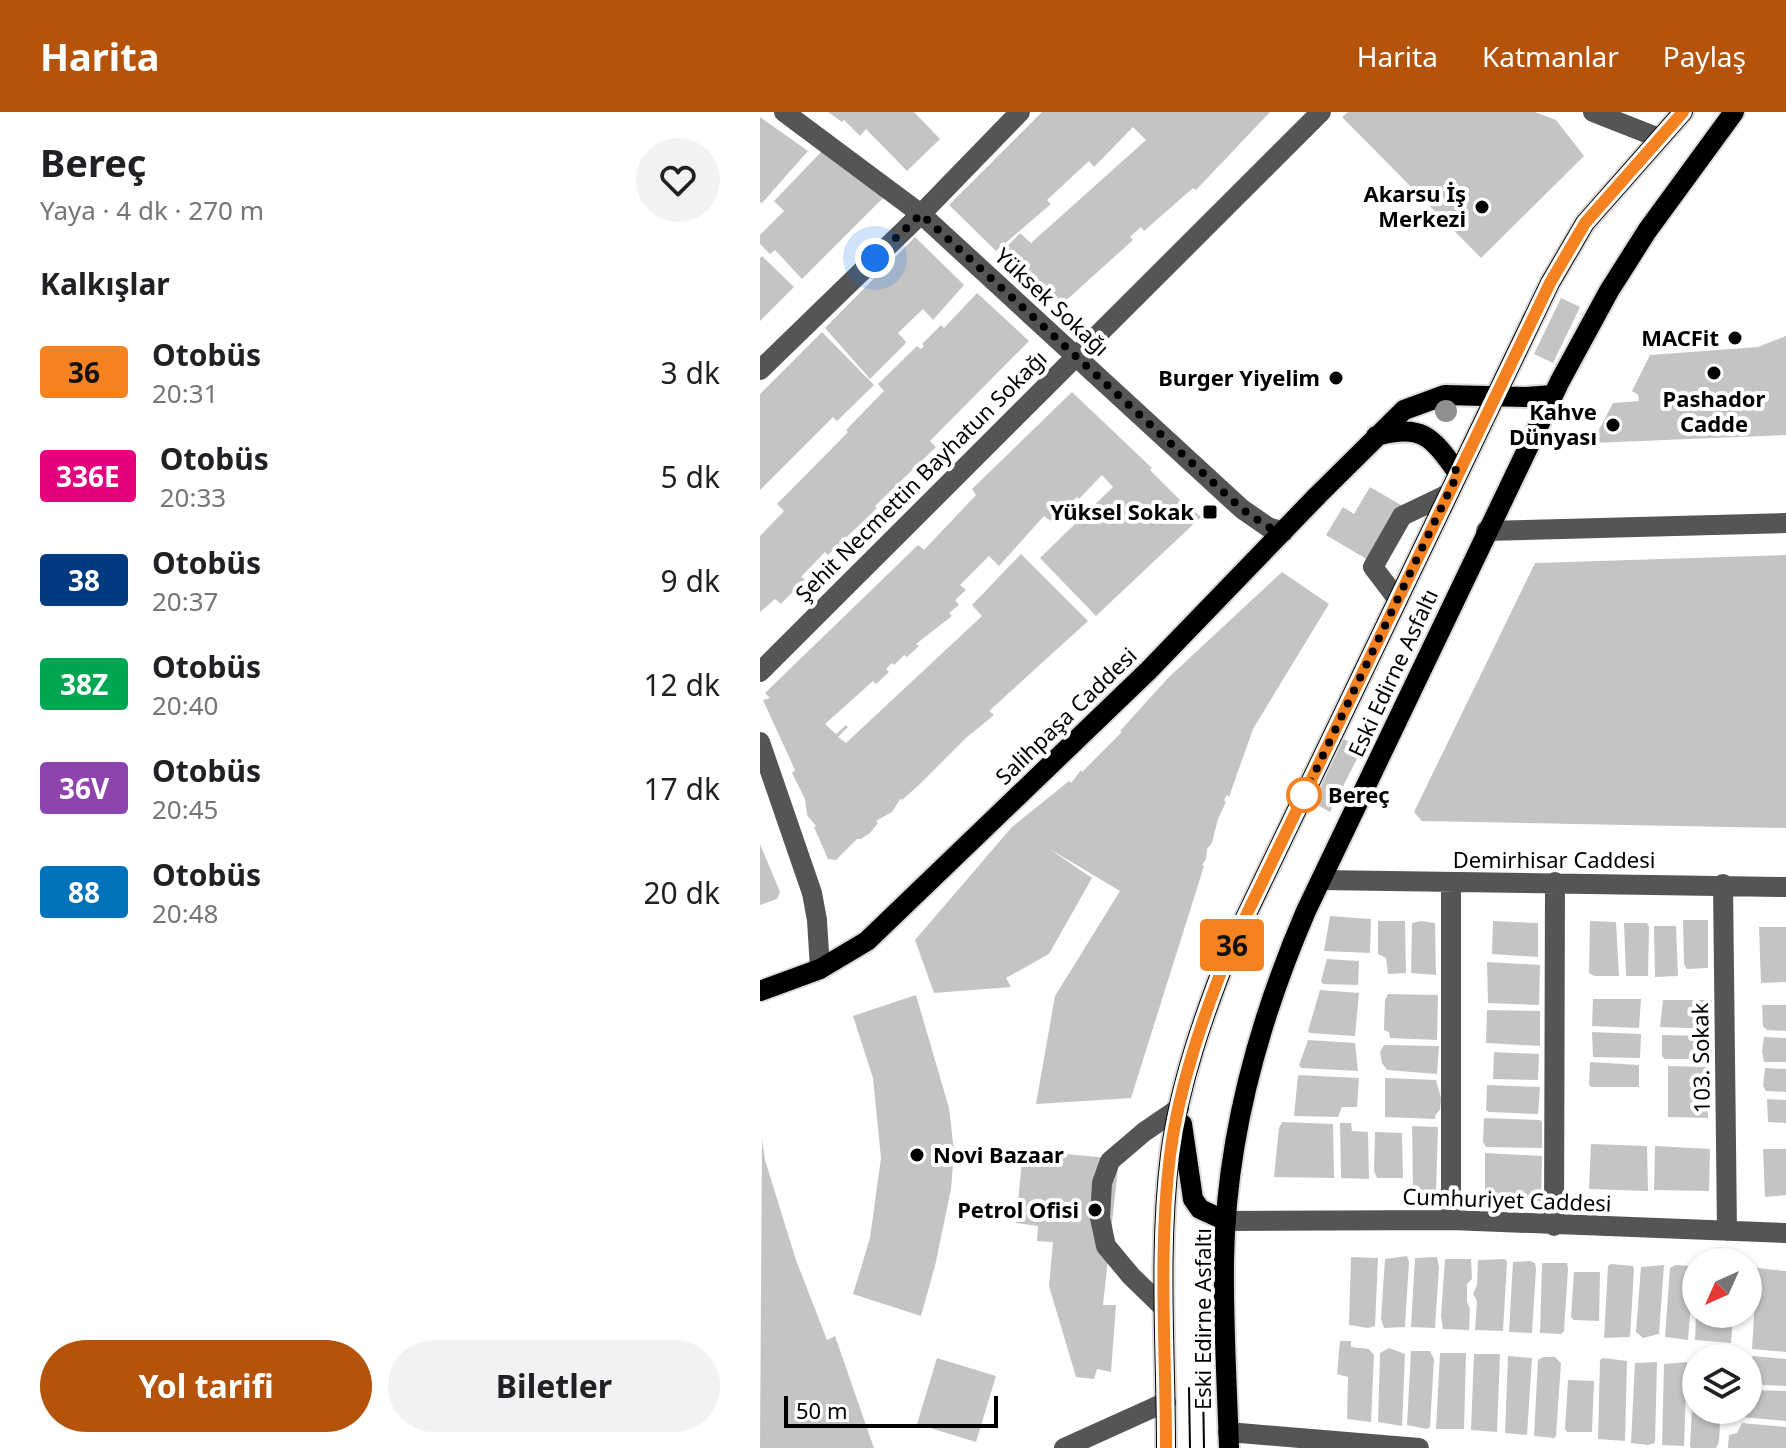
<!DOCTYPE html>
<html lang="tr">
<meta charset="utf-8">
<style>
:root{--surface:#fff;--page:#f2f2f2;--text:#202124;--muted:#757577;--accent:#b45309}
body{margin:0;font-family:"Noto Sans",sans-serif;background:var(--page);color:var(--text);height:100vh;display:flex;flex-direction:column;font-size:30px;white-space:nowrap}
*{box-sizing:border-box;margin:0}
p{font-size:26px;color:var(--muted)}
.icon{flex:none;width:44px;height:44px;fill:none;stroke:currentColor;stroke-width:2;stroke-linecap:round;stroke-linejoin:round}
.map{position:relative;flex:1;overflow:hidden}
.drawer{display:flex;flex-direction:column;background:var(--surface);width:760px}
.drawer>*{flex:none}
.badge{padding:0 16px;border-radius:6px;font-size:28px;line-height:52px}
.needle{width:52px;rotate:225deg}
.controls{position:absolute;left:922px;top:1136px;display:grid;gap:16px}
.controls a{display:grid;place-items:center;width:80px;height:80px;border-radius:50%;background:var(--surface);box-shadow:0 2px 6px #0004;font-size:40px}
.scale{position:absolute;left:24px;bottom:20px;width:214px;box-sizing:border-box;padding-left:8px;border:4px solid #000;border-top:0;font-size:22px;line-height:28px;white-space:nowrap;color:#000;-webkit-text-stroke:6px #fff;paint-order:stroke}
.you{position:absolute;width:40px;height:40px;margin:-20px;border:6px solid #fff;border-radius:50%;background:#1a73e8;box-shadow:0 0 0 12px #1a73e833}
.map>.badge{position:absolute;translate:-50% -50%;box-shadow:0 0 0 4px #fff}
h2{padding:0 40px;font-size:30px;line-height:72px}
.round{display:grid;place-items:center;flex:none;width:84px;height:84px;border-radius:42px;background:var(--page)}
.overview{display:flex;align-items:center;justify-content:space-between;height:136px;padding:0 40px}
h1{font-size:38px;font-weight:700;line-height:60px}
.button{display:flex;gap:16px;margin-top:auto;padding:16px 40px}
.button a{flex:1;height:92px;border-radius:48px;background:var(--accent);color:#fff;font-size:32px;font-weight:700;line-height:92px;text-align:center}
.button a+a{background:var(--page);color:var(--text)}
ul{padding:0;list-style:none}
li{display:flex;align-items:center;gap:24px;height:104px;padding:0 40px}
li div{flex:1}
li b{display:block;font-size:30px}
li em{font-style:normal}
li .badge{min-width:88px;font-weight:700;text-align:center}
header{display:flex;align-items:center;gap:48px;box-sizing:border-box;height:112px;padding:0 40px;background:var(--accent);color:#fff}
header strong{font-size:38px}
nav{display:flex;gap:44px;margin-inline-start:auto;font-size:28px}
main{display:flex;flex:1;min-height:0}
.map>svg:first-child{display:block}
</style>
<header>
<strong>Harita</strong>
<nav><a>Harita</a><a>Katmanlar</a><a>Paylaş</a></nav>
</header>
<main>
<section class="drawer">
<div class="overview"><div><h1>Bereç</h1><p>Yaya · 4 dk · 270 m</p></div><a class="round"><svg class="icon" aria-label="heart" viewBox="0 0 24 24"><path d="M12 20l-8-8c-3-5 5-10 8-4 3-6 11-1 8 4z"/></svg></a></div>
<h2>Kalkışlar</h2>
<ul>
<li><span class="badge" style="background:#f58220;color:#111">36</span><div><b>Otobüs</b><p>20:31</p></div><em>3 dk</em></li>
<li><span class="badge" style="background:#e6007e;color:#fff">336E</span><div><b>Otobüs</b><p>20:33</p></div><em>5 dk</em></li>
<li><span class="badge" style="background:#003b80;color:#fff">38</span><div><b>Otobüs</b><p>20:37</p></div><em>9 dk</em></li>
<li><span class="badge" style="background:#00a651;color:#fff">38Z</span><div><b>Otobüs</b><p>20:40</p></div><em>12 dk</em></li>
<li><span class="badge" style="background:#8e44ad;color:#fff">36V</span><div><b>Otobüs</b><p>20:45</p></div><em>17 dk</em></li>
<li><span class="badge" style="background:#0072bc;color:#fff">88</span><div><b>Otobüs</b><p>20:48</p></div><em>20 dk</em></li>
</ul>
<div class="button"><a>Yol tarifi</a><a>Biletler</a></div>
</section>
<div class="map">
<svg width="1026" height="1336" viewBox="0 0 1026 1336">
<rect width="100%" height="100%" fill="#fff"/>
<!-- building -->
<path fill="#c4c4c4" d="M68,0H154L180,27L147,59L106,17L100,24L84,8L82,10Z
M282,0H510L436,78L433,76L384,119L381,115L370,125L373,128L301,193L242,140L260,121L271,131L386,28L373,15L334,55L329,49L287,88L291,92L236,139L189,93Z
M588,0H775L796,8L824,44L721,146L582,5Z
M0,5L48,39L2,91L0,90Z
M62,39L127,82L42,167L15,138L10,142L0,132V123L24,99L14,89Z
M155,125L204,173L173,208L163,197L138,221L146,230L143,234L110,267L65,216Z
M2,144L34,175L0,209V146Z
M217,181L269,229L170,329L176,335L115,394L117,396L68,443L65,440L41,465L45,467L21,492L15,487L0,500V424L24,399L17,392L88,320L86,318L124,279L118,272L157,234L161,237L164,234L162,232L181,213L184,216Z
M801,186L820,195L793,251L774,242Z
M62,220L114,273L77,309L73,305L0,378V282Z
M1026,224V323L832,331L853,291L879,289L878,283L872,279L890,243L998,235Z
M312,280L392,356L390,358L429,397L430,396L441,405L336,504L280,446L353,375L342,363L319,387L317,385L291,409L284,404L239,454L229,444L200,473L206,478L195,488L199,493L189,501L192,504L156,532L159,534L147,545L144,543L134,553L132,551L126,557L129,560L116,572L113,569L65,612L76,622L86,613L88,615L78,625L86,631L222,504L212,493L261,442L328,509L229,599L234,603L206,626L160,672L142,688L141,686L132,700L116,709L118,711L110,721L101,727H97L76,748L68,747L54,715L56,714L47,703L45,687L32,661L35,658L3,588L10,586L5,581L158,433L164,438L216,383L212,377Z
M610,375L641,393L608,448L566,423L583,395L594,402Z
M1026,443V716L662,709L654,700L775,451Z
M522,460L569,492L493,617L469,685L467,683L464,688L466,690L458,707L452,731L447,737L446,747L442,753L444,754L371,986L276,992L295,884L360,779L288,736L332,766L289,842L246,866L251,875L174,881L155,828L252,715L309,669L311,671L321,658L322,660L362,620L360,619L408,566Z
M582,626L602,637L570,700L551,689Z
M0,732L20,780L17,787L0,793Z
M570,804L611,807L610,841L564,839Z
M923,808H948V856L927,857L924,852Z
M618,809H645L646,861L628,862L626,846L618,842Z
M661,809L675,811L676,863L651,861L652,811Z
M733,809L778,811V845L732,842Z
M830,809L856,810L859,864H835L829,861Z
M864,811H887L889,815L888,864H866Z
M894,814H916L918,864L895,865Z
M999,815H1026V870L1001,871Z
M567,847L599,849L598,873L563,872L561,869Z
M727,850L780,853L779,893L728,891Z
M560,878L599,881L595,924L550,921L548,919Z
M628,882L678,883L677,928L630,926L629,920L624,918L625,888Z
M156,883L189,996L194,1039L191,1077L175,1154L161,1204L93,1182L110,1126L121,1046L113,966L93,904Z
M833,887H881L879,916L832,914Z
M903,888H952L951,917L900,915Z
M1002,893H1026V919L1007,918L1003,914Z
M727,898L780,899V934L726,931Z
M832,920L881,922L880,946L833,945Z
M902,923L952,924L951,947H905L902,944Z
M1004,925L1026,926V950H1004L1002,939Z
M548,928L595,931L598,959L541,956L539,953Z
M624,933L679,934L677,962L627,958L622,951L620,940Z
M734,940L779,942L778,968L733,967Z
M830,950L879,953V975H831L829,973Z
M908,954L948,955V1006L908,1005Z
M1005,956L1026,957V980L1006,979L1003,974Z
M538,963L599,966L597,995H582L578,1005L534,1004Z
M625,966L676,968L681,986L680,998L676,1002L675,1007L625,1005Z
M727,973L780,975L778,1002L729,1000L726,998Z
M1007,987L1026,988V1011L1008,1010Z
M724,1006L780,1008L782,1010V1036L726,1035L723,1030Z
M522,1010L573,1012L574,1066L514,1065L519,1016Z
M580,1011H591L592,1019L608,1020L609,1067L581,1066Z
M652,1014L678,1015L676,1080L672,1083H655L653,1076Z
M615,1020L642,1021L643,1066H617L614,1059Z
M2,1027L5,1048L36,1148L67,1228L75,1224L114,1336H0Z
M831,1032L887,1034L888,1079L829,1077Z
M895,1034L950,1037L949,1079L894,1078Z
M1003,1037H1026V1083L1005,1085Z
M263,1038L359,1047L343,1193H356L351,1260L337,1257L334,1267L316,1265L289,1174L293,1130L277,1129L278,1114L256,1111Z
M725,1041L782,1044L781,1089L725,1086Z
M647,1144L649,1150L645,1215L624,1216L621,1207L625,1147Z
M591,1145L618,1146L615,1214L608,1216L589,1213Z
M677,1145L679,1155L675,1216L651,1215L655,1146Z
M685,1147H711L712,1167L707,1172V1190L710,1197L709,1218L683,1217L681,1204Z
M745,1147L747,1150L743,1219L715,1218L717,1189L713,1182L717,1173L718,1148Z
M770,1149L775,1151L776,1157L772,1221L749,1220L753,1150Z
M782,1151H807L808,1157L804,1219L801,1222L780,1221Z
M851,1152L873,1154L874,1157L870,1225L844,1226L848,1154Z
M904,1153L899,1222L883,1226L876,1220L881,1155Z
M915,1153L934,1154L928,1228L905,1225L910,1156Z
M997,1156L1026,1159V1240L992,1237Z
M814,1160H840L839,1209L814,1208L811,1205Z
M936,1202H973L971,1231L935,1228Z
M580,1229H591V1235L609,1237L614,1243L611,1310L587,1307L588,1265L577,1262Z
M629,1236L645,1242L642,1314L618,1310L620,1241Z
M651,1239H670L674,1247L670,1315L667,1317L647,1313Z
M680,1241H706L704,1317H676Z
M714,1242H740L737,1320L711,1318Z
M748,1244L772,1246L767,1323L745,1321Z
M993,1244L1026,1247V1274L988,1272V1249Z
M784,1245H795L801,1251L796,1324L794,1326L774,1324L778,1248Z
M177,1246L236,1264L216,1330L157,1312Z
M843,1246L867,1249L865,1329L838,1327L840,1248Z
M897,1250L895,1331L888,1333L871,1331L875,1251Z
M927,1250L924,1334L902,1333L904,1252Z
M934,1256H936V1298H955V1306L960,1313L959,1330L956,1336H931L930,1334Z
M808,1268L834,1269L832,1320H807L805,1317Z
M988,1278L1026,1279V1309L982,1305L981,1298H988Z
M982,1311L1026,1315V1336H968L969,1323L977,1321Z"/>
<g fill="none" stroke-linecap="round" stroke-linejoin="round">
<!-- major casing -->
<g stroke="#dbdbdb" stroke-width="24">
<path id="major" d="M616,324C663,312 671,324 698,361
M0,879L60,857L107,829L389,558L558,383L644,298L685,283L766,285L793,283
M422,1012L433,1087L440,1097L466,1109
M406,1336C406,1238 398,1140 410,1043C419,973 444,902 470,837L790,171L825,111L923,0
M469,1336C467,1273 463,1210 464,1147C466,1027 499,908 546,799L800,269L849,179L887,119L974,0"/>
</g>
<!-- minor -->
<path stroke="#555" stroke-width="20" d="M24,0L161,102L482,397L508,415L523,420
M833,0L899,26
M0,258L161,102L260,0
M726,419L1026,411
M638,488L613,455L642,404L688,382
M0,560L561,0
M0,630L52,781L57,808L60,857
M561,768L1026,775
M963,772L967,1119
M691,1108V772
M466,1109L691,1108L1026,1121
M794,1114L795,770
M403,1195L371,1164L346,1134L340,1106L342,1071L350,1049L384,1020L419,996
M468,1320L659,1336
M304,1336L406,1290"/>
<!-- major -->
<use href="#major" stroke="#000" stroke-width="20"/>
<!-- tram -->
<path stroke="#000" stroke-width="2" d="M443,1274L444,1336
M429,1276L430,1336"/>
</g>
<!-- trees -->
<circle fill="#8f8f8f" cx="686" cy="299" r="11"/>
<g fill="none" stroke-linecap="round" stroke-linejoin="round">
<!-- line casing -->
<g stroke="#fff" stroke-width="18">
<path id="line" d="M406,1336C406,1238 398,1140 410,1043C419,973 444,902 470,837L790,171L825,111L923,0"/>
</g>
<!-- line -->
<use href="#line" stroke="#f58220" stroke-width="12"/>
<!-- walk -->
<path stroke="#000" stroke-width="8" stroke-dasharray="0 14.4" d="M115,146L161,102L482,397L508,415L523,420L616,324L641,318L661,321L677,335L698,361L544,683"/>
</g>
<!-- markers -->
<g fill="#000" stroke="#fff" stroke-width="3">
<circle cx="722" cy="95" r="8"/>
<circle cx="975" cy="226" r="8"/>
<circle cx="954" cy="261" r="8"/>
<circle cx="576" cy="266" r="8"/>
<circle cx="853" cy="313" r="8"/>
<rect x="442" y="392" width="16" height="16" rx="4"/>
<circle cx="157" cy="1043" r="8"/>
<circle cx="335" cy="1098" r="8"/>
</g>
<circle fill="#fff" stroke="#f58220" stroke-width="4" cx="544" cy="683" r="16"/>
<g text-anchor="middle" stroke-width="8" stroke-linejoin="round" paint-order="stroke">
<!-- poi labels -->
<g font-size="22" font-weight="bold" fill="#000" stroke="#fff" text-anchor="end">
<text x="706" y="90">Akarsu İş<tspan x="706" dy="25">Merkezi</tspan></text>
<text x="959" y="234">MACFit</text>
<text x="560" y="274">Burger Yiyelim</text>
<text x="954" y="295" text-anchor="middle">Pashador<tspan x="954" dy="25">Cadde</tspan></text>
<text x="837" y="308">Kahve<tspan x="837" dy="25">Dünyası</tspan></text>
<text x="434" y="408">Yüksel Sokak</text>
<text x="173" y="1051" text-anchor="start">Novi Bazaar</text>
<text x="319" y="1106">Petrol Ofisi</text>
</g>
<!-- street labels -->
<g font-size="22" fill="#000" stroke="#fff">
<text transform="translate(292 190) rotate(43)" y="8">Yüksek Sokağı</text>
<text transform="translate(161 364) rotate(-45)" y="8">Şehit Necmettin Bayhatun Sokağı</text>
<text transform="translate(633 561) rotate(-65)" y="8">Eski Edirne Asfaltı</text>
<text transform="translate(306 604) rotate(-44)" y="8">Salihpaşa Caddesi</text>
<text x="794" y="756">Demirhisar Caddesi</text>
<text transform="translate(941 946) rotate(-91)" y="8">103. Sokak</text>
<text transform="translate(747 1088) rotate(2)" y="8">Cumhuriyet Caddesi</text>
<text transform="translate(443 1207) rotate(-90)" y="8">Eski Edirne Asfaltı</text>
</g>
<!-- stop labels -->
<g font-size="22" font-weight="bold" fill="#000" stroke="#fff" text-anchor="start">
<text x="568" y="691">Bereç</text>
</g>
</g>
</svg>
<div class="controls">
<a><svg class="needle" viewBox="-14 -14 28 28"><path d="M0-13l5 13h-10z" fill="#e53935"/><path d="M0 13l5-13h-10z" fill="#757577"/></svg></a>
<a><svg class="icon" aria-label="layers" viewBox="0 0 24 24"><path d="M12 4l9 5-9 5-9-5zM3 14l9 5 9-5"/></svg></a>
</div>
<div class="scale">50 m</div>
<div class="you" style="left:115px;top:146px"></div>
<b class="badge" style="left:472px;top:833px;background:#f58220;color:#111">36</b>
</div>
</main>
